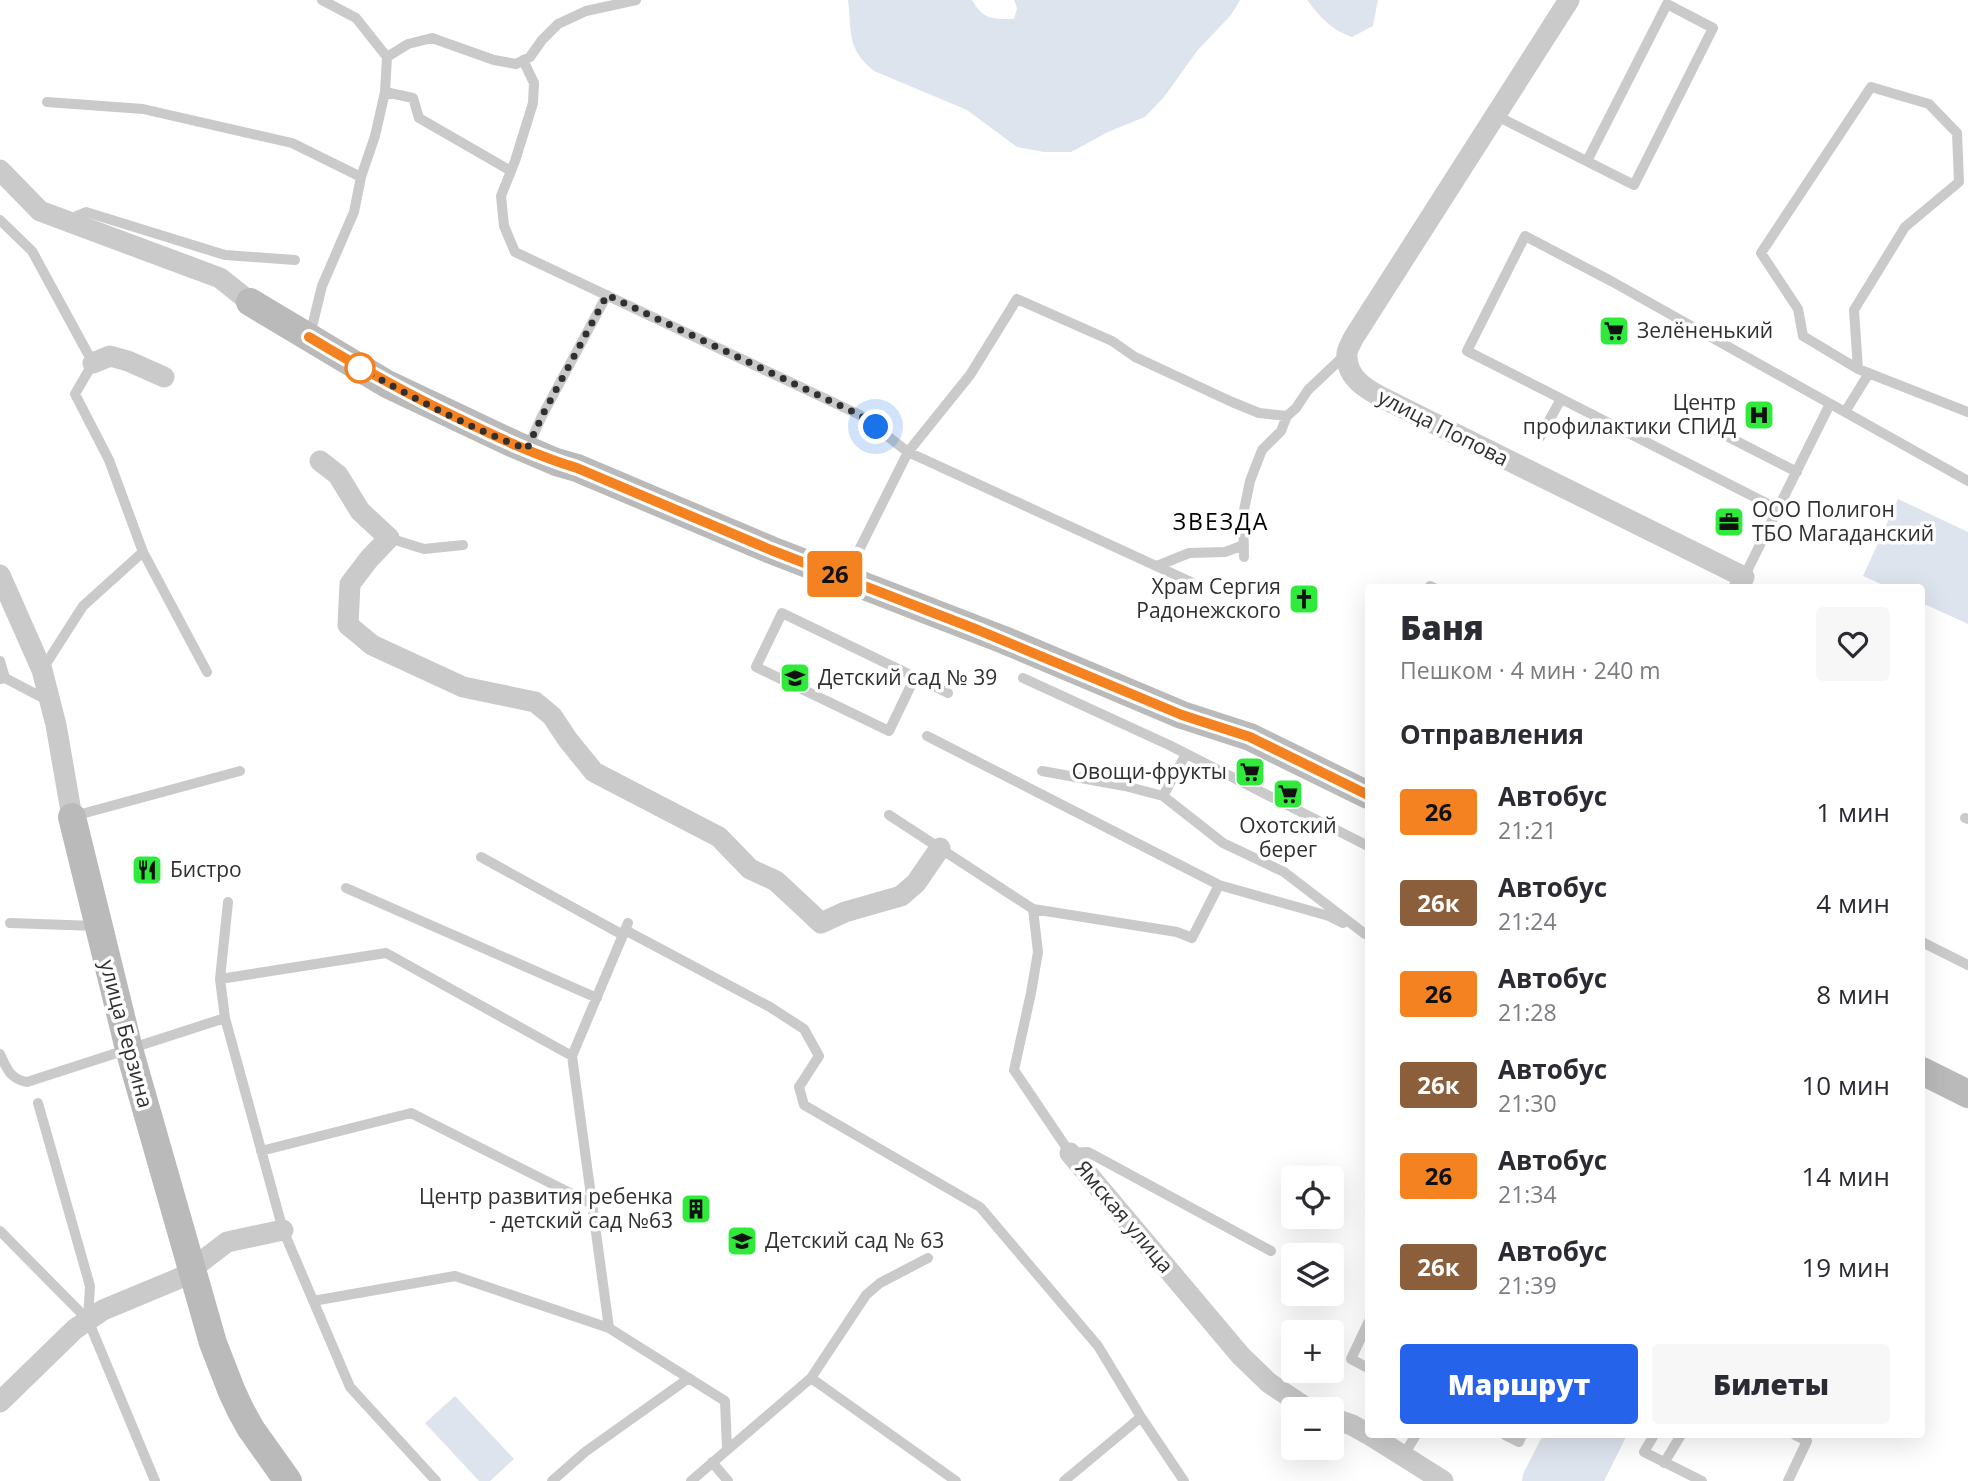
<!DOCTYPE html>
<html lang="ru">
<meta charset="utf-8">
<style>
:root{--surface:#fff;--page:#f7f7f7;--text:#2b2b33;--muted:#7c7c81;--accent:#2563eb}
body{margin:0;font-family:"Open Sans",sans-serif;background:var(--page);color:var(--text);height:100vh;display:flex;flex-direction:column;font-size:26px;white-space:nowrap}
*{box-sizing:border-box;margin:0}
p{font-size:23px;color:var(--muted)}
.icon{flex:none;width:38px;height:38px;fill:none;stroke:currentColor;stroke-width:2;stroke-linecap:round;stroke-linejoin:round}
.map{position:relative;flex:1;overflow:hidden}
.details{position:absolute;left:1365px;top:584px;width:560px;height:854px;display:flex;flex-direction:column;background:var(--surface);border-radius:7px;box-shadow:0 7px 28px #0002}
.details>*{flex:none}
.badge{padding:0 14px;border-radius:5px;font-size:24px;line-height:46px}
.controls{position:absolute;left:1281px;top:1166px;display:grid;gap:14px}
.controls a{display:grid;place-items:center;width:63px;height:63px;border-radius:7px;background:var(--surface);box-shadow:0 7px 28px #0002;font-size:35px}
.you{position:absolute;width:35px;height:35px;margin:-18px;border:5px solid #fff;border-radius:50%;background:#1a73e8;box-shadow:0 0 0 10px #1a73e833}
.map>.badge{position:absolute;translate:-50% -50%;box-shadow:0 0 0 4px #fff}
h2{padding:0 35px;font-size:26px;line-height:63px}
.round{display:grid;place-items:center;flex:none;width:74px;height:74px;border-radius:7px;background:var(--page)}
.summary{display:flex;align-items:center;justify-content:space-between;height:119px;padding:0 35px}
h1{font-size:33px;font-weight:800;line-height:52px}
.button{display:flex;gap:14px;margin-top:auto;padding:14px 35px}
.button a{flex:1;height:80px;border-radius:7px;background:var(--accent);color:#fff;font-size:28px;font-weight:800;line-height:80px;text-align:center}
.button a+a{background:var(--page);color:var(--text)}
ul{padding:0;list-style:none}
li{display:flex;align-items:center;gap:21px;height:91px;padding:0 35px}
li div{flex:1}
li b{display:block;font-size:26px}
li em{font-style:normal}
li .badge{min-width:77px;font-weight:700;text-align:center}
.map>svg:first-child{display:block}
</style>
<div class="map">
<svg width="1968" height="1481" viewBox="0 0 1968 1481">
<rect width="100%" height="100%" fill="#fff"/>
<!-- green -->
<path fill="#dee4ee" d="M848,0H972C984,20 992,19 1014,19L1017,8L1014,0H1240L1231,15L1197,51L1164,97L1145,117L1108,132L1071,152H1044L1017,147L967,110L874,71C846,48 852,32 848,0Z
M1307,0H1378L1373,26L1352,37C1331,30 1320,17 1307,0Z
M1898,499L1968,532V624L1922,603V588H1890L1863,576Z
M455,1396L514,1459L490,1481H479L425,1423Z
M1543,1435H1627L1604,1481H1522L1523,1474Z"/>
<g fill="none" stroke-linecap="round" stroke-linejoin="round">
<!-- lane -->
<path stroke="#cacaca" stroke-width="10" d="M387,57L408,44L432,38L494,60L516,64L530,57L542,40L558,24L586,11L636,0
M523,60L534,83L533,103L515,161L501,196L504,226L515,252L860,415L908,452L1191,582
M385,92L413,98L419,118L511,171
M47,102L143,109L292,143L361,177
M1495,115L1634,185L1713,28L1667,4L1587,161
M69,219L86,212L225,255L295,260
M0,220L32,251L93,363L75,394L109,460L143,552L83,606L42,670
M310,335L322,286L354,212L361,177L375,136L385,92L387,57L356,18L322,0
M1858,369L1854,310L1905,227L1959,182L1957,133L1929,104L1871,87L1761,253L1798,309L1803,336L1858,369L1968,412
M1845,412L1869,373
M1705,425L1797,472
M1540,437L1561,399
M527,449L542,416L607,295
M1778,509L1467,351L1525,236L1611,281L1968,481
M389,538L424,549L463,545
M143,552L207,672
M1244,557L1243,515L1250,481L1262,450L1281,431L1287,416L1296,408L1308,390L1346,354
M1157,566L1189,553L1225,552L1244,545
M1744,577L1830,404
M845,578L908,452L970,375L1017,299L1112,341L1135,357L1232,402L1259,413L1287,416
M1430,586L1434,588
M0,661L5,678
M915,677L889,731L756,667L782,613L948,693
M1023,678L1169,745L1368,846
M0,679L5,678L49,701
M927,736L1219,885L1192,938L1177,932L1033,909
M1186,754L1163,796L1223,843L1284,872L1365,934
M1042,771L1125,786L1163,796
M889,815L1033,909L1038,952L1031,993L1014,1070L1070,1153L1088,1152L1271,1251
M74,816L240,771
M1965,818L1968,819
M481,857L623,935
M1219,885L1329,916L1343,923
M346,888L597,998
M10,923L96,926
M628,923L572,1056L609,1328L725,1401L727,1449
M625,930L770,1007L804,1029L819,1056L799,1087L804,1105L980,1207L1098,1346L1141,1417L1184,1481
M1922,942L1968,965
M220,979L228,902
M0,1054C7,1069 10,1079 27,1082L225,1018
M38,1103L90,1286L88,1320
M261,1151L411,1113L592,1204
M0,1231L88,1320L155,1481
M313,1301L455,1276L609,1328
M1368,1323L1351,1359L1368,1368
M811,1378L956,1481
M1505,1435L1519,1442L1522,1435
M1654,1435L1644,1452L1702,1481
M1403,1456L1416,1435
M712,1462L728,1481
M1664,1463L1681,1435
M436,1481L350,1387L283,1230L225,1018L220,979L386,953L572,1056
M552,1481L585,1452L689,1378
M691,1481L811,1378L866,1295L880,1283L928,1258
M1064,1481L1141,1417
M1788,1481L1807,1441L1795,1435"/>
<!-- street -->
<path stroke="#cacaca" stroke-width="21" d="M1569,0L1354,337C1352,341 1348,348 1347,353C1345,379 1369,391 1389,401L1744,577L1739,588
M0,170L40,211L220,278L250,302
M93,363L110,356L128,361L164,377
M320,461L338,475L360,511L389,538L369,559L350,584L348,625L372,645L463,687L535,702L552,716L568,740L594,772L719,837L750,869L776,881L821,923L845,912L901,896L916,883L940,848
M0,575L42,670L56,725L72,817
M1070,1153L1241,1356L1269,1383L1308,1409
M0,1402L75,1329L103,1310L180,1278L227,1242L283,1230
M1332,1418L1352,1425L1368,1434
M1370,1435L1443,1481"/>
<!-- secondary -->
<path stroke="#bababa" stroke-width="28" d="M250,302L387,384L514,444L556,462L577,468L771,550L1004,640L1182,715L1250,737L1368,795
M72,817L129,1049L213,1343L232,1392L241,1411L251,1429L288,1481
M1922,1071L1968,1094"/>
</g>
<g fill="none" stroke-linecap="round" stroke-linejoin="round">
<!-- line casing -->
<g stroke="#fff" stroke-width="16">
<path id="line" d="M309,337C359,367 409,395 462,420C499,438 537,456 577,468L771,550L978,630L1182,715L1250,737L1368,795"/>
</g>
<!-- line -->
<use href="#line" stroke="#f58220" stroke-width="10"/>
<!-- walk -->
<path stroke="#303030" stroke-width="7" stroke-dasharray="0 12.6" d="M360,368C414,398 469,428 527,449L542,416L607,295L860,415L876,427"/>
</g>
<!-- icons -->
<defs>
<g id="supermarket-square" transform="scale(1.575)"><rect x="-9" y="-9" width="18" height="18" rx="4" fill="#2fea3b" stroke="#fff"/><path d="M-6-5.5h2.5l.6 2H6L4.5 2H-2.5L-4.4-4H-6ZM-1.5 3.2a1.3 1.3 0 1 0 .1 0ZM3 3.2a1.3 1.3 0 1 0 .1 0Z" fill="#111"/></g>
<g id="hospital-square" transform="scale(1.575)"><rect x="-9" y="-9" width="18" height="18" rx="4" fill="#2fea3b" stroke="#fff"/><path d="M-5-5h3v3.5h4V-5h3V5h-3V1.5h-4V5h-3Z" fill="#111"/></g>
<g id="office-square" transform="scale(1.575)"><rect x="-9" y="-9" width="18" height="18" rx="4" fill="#2fea3b" stroke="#fff"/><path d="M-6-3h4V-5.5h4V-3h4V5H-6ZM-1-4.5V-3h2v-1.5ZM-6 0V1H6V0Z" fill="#111"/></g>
<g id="church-square" transform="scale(1.575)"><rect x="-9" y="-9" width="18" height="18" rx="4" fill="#2fea3b" stroke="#fff"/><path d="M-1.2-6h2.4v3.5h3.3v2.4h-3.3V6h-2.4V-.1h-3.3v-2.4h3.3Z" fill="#111"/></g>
<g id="school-square" transform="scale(1.575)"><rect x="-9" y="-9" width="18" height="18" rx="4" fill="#2fea3b" stroke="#fff"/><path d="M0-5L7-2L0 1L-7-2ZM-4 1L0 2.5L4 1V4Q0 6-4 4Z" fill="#111"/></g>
<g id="restaurant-square" transform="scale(1.575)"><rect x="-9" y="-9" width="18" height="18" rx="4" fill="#2fea3b" stroke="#fff"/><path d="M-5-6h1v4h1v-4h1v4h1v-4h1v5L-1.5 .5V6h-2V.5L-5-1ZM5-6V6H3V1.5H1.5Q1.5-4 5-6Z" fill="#111"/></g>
<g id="building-square" transform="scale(1.575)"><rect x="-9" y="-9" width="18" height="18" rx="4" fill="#2fea3b" stroke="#fff"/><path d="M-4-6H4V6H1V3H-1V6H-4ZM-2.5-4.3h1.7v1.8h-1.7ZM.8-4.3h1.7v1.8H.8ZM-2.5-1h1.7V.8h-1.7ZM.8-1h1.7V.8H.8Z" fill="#111"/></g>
</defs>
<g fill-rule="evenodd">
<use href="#supermarket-square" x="1614" y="331"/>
<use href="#hospital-square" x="1759" y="415"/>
<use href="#office-square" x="1729" y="522"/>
<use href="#church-square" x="1304" y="599"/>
<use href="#school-square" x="795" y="678"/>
<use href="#supermarket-square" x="1250" y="772"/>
<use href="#supermarket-square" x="1288" y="794"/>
<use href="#restaurant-square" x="147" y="870"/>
<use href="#building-square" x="696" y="1209"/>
<use href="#school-square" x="742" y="1241"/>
</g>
<!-- markers -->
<circle fill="#fff" stroke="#f58220" stroke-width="3.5" cx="360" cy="368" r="14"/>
<g text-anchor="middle" stroke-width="7" stroke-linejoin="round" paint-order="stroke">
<!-- poi labels -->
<g font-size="21" fill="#303030" stroke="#fff" text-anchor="start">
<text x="1637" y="338">Зелёненький</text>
<text x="1736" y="410" text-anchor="end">Центр<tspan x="1736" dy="24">профилактики СПИД</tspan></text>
<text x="1752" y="517">ООО Полигон<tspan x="1752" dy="24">ТБО Магаданский</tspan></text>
<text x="1281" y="594" text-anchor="end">Храм Сергия<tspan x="1281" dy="24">Радонежского</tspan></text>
<text x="818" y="685">Детский сад № 39</text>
<text x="1227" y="779" text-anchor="end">Овощи-фрукты</text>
<text x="1288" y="833" text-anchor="middle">Охотский<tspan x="1288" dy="24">берег</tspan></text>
<text x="170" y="877">Бистро</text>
<text x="673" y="1204" text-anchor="end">Центр развития ребенка<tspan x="673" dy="24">- детский сад №63</tspan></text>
<text x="765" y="1248">Детский сад № 63</text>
</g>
<!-- street labels -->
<g font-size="21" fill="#303030" stroke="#fff">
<text transform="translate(1443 428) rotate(27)" y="7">улица Попова</text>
<text transform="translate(126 1034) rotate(75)" y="7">улица Берзина</text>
<text transform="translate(1124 1217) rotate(50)" y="7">Ямская улица</text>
</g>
<!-- neighbourhood labels -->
<g font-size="23" letter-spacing="2" fill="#000" stroke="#fff">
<text x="1221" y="530">ЗВЕЗДА</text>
</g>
</g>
</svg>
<div class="controls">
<a><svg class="icon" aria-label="locate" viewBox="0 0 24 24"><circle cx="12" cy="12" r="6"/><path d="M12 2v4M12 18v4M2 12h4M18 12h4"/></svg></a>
<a><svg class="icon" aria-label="layers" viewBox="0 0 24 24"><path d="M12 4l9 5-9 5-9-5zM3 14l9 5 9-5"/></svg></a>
<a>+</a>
<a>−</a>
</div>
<div class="you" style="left:876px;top:427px"></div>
<b class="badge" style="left:835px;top:574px;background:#f58220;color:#111">26</b>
<section class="details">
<div class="summary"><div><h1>Баня</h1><p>Пешком · 4 мин · 240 m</p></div><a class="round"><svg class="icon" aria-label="heart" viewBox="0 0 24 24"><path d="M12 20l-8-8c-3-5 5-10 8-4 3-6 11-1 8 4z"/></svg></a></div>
<h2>Отправления</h2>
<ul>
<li><span class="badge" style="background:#f58220;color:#111">26</span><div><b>Автобус</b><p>21:21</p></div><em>1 мин</em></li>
<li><span class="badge" style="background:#8b5e3c;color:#fff">26к</span><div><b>Автобус</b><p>21:24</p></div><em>4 мин</em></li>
<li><span class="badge" style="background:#f58220;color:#111">26</span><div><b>Автобус</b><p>21:28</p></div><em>8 мин</em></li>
<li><span class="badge" style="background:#8b5e3c;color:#fff">26к</span><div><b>Автобус</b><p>21:30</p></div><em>10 мин</em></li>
<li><span class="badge" style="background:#f58220;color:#111">26</span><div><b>Автобус</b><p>21:34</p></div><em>14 мин</em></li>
<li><span class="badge" style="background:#8b5e3c;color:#fff">26к</span><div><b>Автобус</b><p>21:39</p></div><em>19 мин</em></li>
</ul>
<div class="button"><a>Маршрут</a><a>Билеты</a></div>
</section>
</div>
